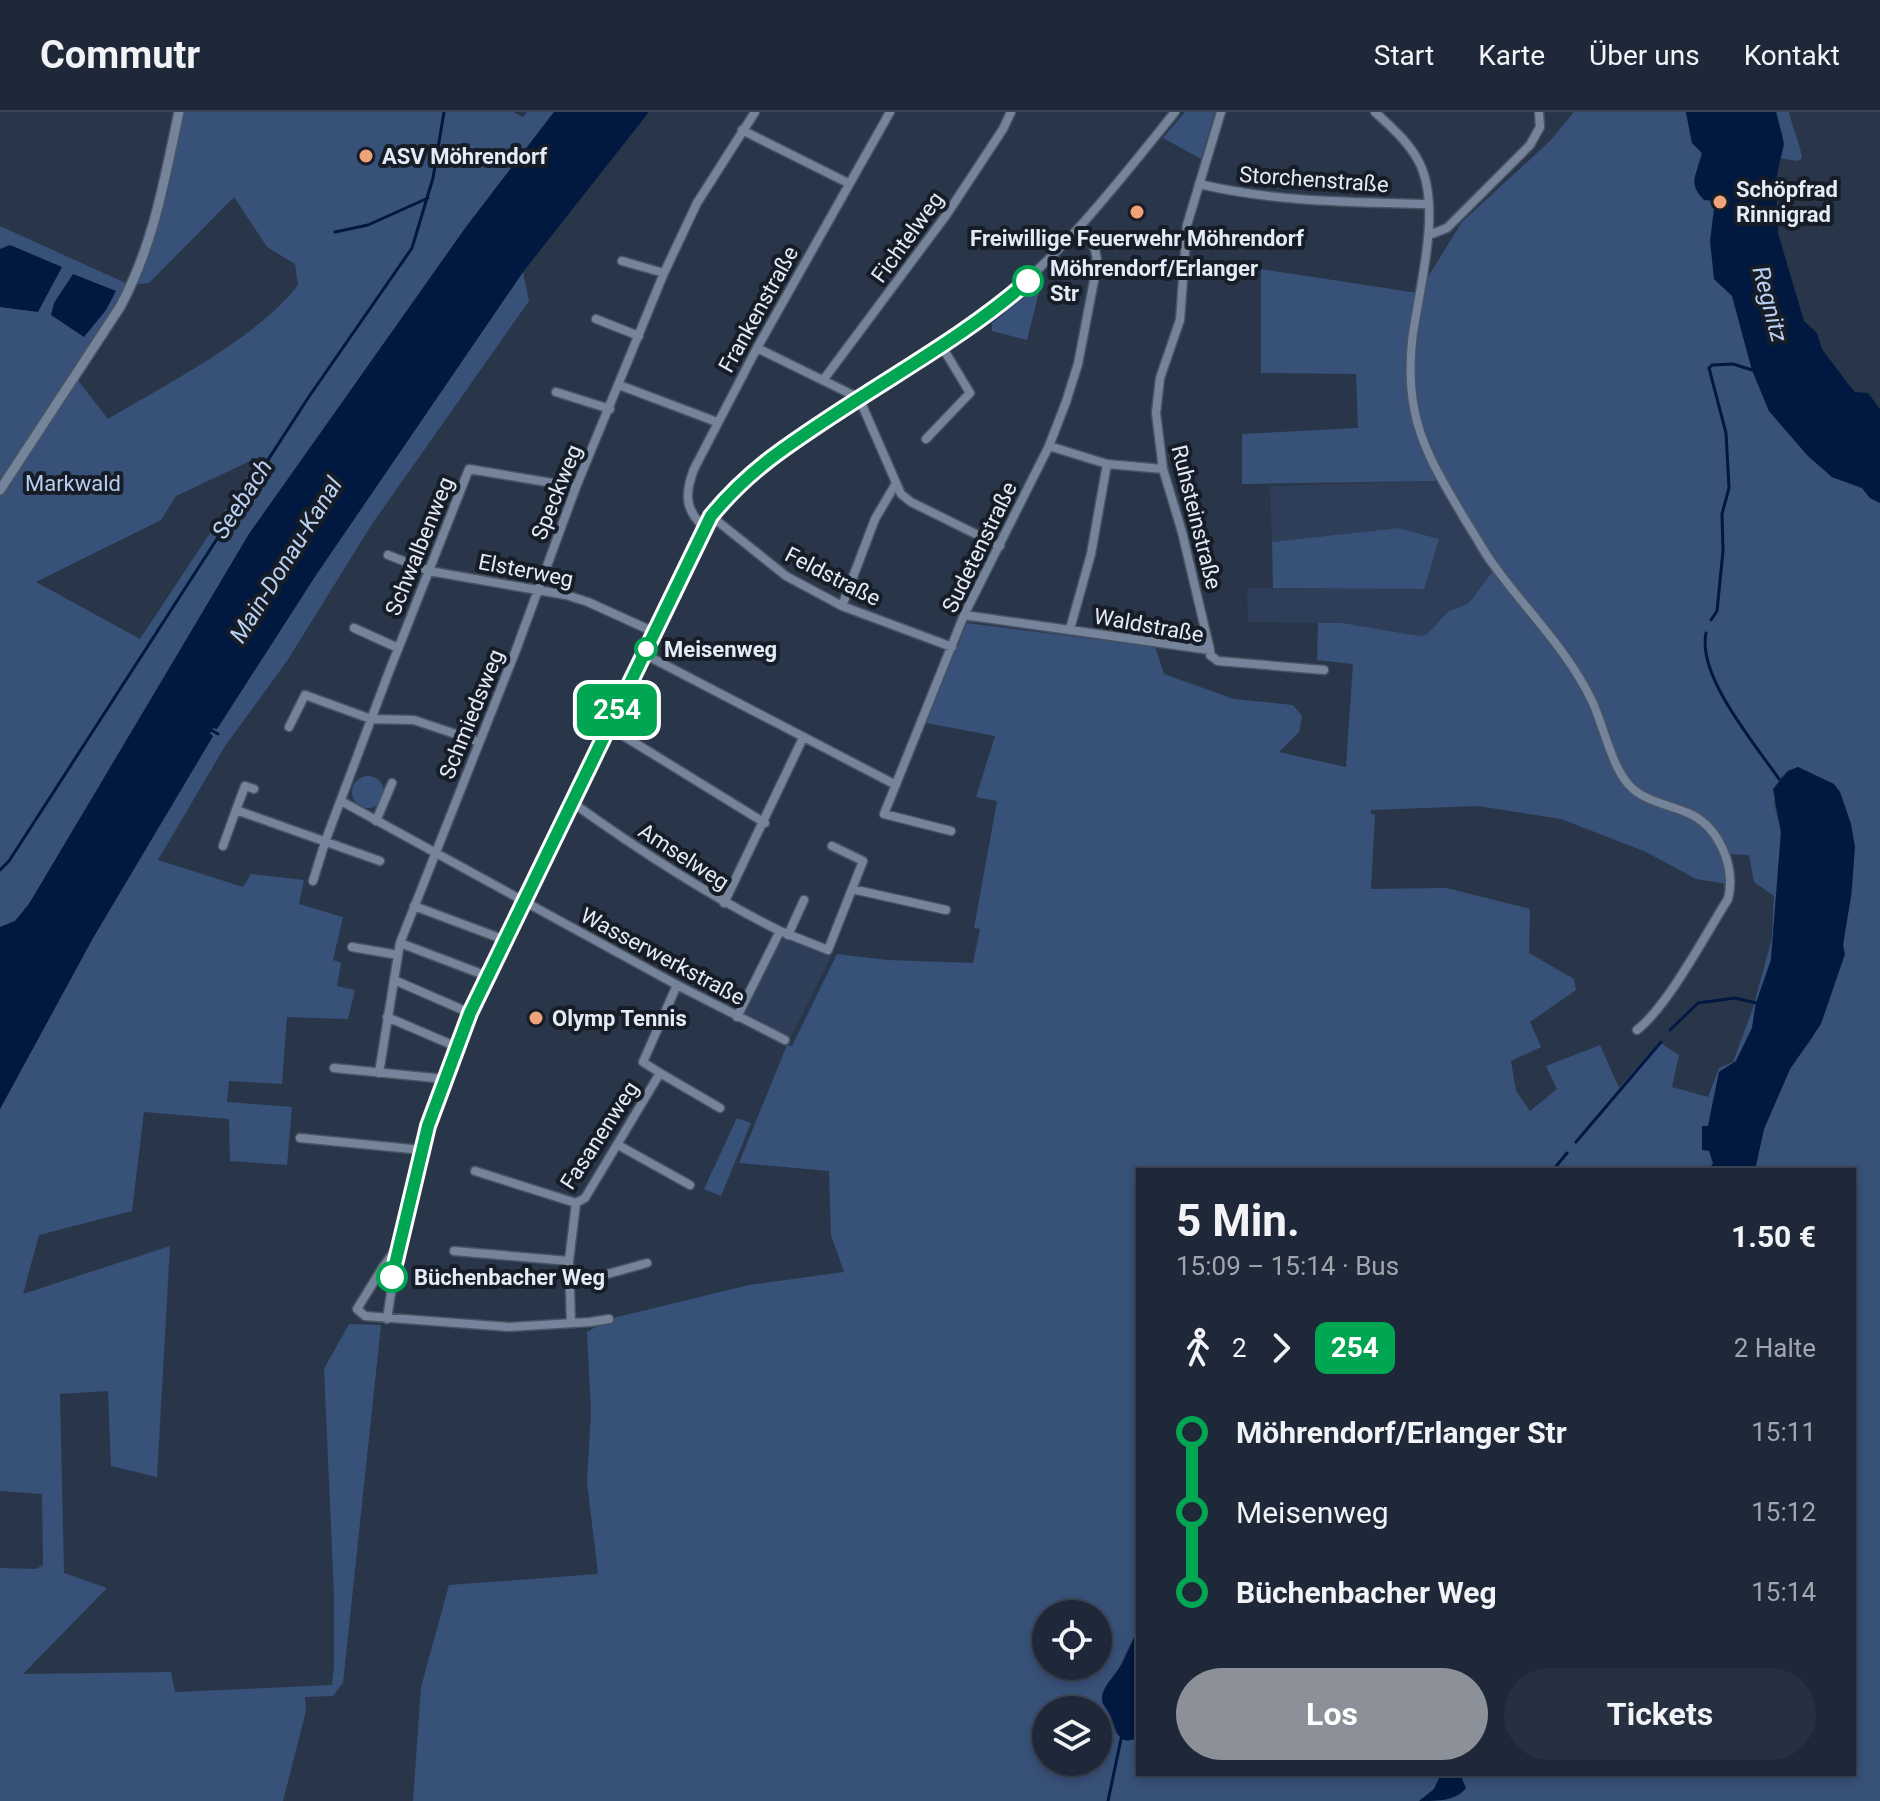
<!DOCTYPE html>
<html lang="de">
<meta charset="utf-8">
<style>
:root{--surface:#1f2838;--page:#273040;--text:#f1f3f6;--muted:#a1a6ae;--line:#3c4453;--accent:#8c9099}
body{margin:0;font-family:Roboto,sans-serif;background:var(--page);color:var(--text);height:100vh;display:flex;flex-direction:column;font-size:30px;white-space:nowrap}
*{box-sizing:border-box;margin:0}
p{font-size:26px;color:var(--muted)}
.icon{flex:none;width:44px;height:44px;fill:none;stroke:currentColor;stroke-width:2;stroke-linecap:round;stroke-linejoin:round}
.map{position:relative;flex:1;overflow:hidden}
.side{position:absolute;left:1136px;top:1056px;width:720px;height:608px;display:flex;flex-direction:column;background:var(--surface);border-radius:0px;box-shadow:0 4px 12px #0003,0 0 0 2px var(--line)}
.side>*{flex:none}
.badge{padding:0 16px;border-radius:12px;font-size:28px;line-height:52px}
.controls{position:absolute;left:1032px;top:1488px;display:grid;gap:16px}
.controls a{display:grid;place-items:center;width:80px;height:80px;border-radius:50%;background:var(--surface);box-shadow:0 4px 12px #0003,0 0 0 2px var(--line);font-size:40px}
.map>.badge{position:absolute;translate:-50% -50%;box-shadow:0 0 0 4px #fff}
.legs{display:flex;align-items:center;gap:12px;height:88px;padding:0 40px;font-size:26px}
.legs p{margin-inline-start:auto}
.headline{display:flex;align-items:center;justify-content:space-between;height:136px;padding:0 40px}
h1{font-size:44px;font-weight:700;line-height:60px}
.cta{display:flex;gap:16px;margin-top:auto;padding:16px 40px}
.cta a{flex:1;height:92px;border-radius:48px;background:var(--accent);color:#fff;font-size:32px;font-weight:700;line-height:92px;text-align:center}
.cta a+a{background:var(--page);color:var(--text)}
ul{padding:0 40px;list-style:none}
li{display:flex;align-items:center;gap:28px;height:80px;font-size:30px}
li i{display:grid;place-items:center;width:12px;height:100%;margin:0 10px;background:currentColor}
li i::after{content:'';width:20px;height:20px;margin:-10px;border:6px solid;border-radius:50%;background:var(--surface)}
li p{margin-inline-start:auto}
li:first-child i{background:linear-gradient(#0000 50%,currentColor 0)}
li:last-child i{background:linear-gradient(currentColor 50%,#0000 0)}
header{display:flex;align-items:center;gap:48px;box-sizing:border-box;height:112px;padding:0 40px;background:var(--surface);border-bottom:2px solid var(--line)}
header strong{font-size:38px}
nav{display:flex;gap:44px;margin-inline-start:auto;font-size:28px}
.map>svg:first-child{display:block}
</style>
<header>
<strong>Commutr</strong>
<nav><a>Start</a><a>Karte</a><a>Über uns</a><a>Kontakt</a></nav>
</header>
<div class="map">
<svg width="1880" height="1689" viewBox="0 0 1880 1689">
<rect width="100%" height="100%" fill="#29364a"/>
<!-- built -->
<path fill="#2e3e58" d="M1437,369L1497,453L1469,491L1449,499L1426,523L1419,524L1342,511L1248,510L1247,476L1423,477L1439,427L1399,416L1272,430L1270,374Z
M782,823L832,843L790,927L742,903Z"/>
<!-- green -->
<path fill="#385178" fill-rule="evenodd" d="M176,0H513L523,5L527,0H554L466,115L249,422L29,792L15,809L0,815V114L130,173L150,113ZM234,85L267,135L295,152L298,173C259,225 165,273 108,307L73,262L130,173L149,171ZM261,344L140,527L36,470L161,408L176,384Z
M1185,0H1215L1201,47L1163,26Z
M1574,0H1686L1692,31L1702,41L1697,55L1715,88L1714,167L1732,183L1752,258L1769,299L1808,344L1832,365L1862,376L1870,386L1880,391V1689H413L421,1575L449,1473L598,1462L587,1370L591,1300L587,1220L609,1207L749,1173L844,1160L831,1123L829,1059L739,1051L787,933L792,934L837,842L887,848L973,851L980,817L974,816L997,689L976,685L995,624L926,611L967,511L1155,535L1164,562L1234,587L1293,593L1302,604L1299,620L1279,640L1346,655L1353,552L1317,548L1318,511H1342L1419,524L1426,523L1449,499L1469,491L1497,453L1437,369L1242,372V322L1358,316L1356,262L1261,261V157L1418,181L1462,110L1550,29ZM1798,655L1840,680C1854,719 1856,746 1851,786C1848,804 1841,824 1844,842L1813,925L1790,957L1764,1017L1755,1058H1854V1662H1138V1625L1133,1628L1116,1622L1102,1583L1120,1554L1138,1516V1058H1709L1713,1051L1708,1014L1719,960L1736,949L1752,916L1756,891L1771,848L1781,720L1774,691L1779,667L1788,659ZM1478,694L1561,707L1644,739L1696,767L1728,772L1726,742L1749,743L1754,770L1774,784L1772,826L1753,896L1733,950L1719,956L1708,985L1672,975L1679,943L1659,930L1619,976L1600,933L1546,954L1557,977L1530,999L1516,979L1511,949L1541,935L1530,910L1576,878L1574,867L1529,841L1530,797L1446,776L1371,777L1375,703L1371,702V698ZM1046,1502H1098V1554H1046ZM1046,1598H1098V1650H1046Z
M1776,0H1789C1792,15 1800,31 1802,46L1798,49L1779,46L1783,25Z
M523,160L529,189L372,412L287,549L225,634L158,748L243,775L251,762L304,768L299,792L343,805L333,848L341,851L337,874L355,878L348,907L287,905L282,972L229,969L227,990L292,995L287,1053L230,1049L229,1007L144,1000L132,1099L39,1123L23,1182L170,1134L157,1365L111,1354L108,1279L60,1282L64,1461L107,1476L23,1562L171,1560L175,1580L332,1573L334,1554V1482L324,1257L349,1212L381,1213L343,1571L333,1584L305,1585L306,1599L283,1689H0V1456L36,1457L43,1453L42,1382L0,1379V997L93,826L213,624L209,621L213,615L217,617L316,463Z
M1035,176L1039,180L1027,228L992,219V211Z
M1399,416L1439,427L1424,477L1273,476L1272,430Z
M352 680a16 16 0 1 1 32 0a16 16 0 1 1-32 0Z
M737,1006L751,1011L721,1084L704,1077Z"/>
<!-- water -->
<path fill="#011941" d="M554,0H649L523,160L316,463L217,617L213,616L210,621L213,624L93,826L0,997V815L15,809L29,792L249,422L466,115Z
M1686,0H1776L1784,32L1776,67L1778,121L1804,209L1817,221L1822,237L1849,273L1855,280L1868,281L1880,297V391L1870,386L1862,376L1832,365L1808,344L1769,299L1752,258L1732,184L1714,167L1710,129L1715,89L1704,88C1686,70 1698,62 1702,41L1692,31Z
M10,133L62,155L38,200L0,195V137Z
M73,162L116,179L106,198L84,225L51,203L54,191Z
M1798,655L1834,672L1840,680L1851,712L1855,735L1851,784L1843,833L1845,842L1821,912L1790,957L1764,1017L1755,1058H1709L1713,1051L1709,1039L1702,1038V1014H1708L1719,960L1736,949L1752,916L1756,891L1771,848L1781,720L1773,677L1788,659Z
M1138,1516V1625C1116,1637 1117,1615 1110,1602C1107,1597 1101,1592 1102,1585C1103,1574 1116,1562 1122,1552C1128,1540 1133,1528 1138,1516Z
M1441,1662H1460L1466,1676C1456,1689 1438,1689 1419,1689L1434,1677Z"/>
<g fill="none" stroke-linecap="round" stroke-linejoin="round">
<!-- stream -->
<path stroke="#011941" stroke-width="3" d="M335,120L368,113L428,86
M1711,508L1717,499L1723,439L1722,402L1729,376L1726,321L1709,256L1712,253L1733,252L1752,258
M1706,521C1697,564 1755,632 1779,667
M211,618L218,622
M0,758L9,749L308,286L412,136L433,66L444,0
M1670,918L1698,891L1735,886L1756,891
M1576,1030L1661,930
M1553,1058L1567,1041
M1108,1689L1121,1627"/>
<!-- minor casing -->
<g stroke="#485363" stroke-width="11">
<path id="minor" d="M1375,0C1392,16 1408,29 1419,50C1443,97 1418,179 1412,229C1410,250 1410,275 1414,296C1421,337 1446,375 1467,411C1476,424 1483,439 1493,452C1525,497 1568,538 1592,589C1604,614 1612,659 1633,677C1648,690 1670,693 1688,701C1719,714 1736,755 1728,787C1705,823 1668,894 1637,918
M742,18L848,71
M1199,72C1275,90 1350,90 1427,92
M1429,123L1447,116L1530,33L1540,15L1539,0
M622,149L664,161
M596,207L639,224
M757,236L859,286L901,382L911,390L1000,434
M824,267L947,102L1003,17L1011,0
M619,273L717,310
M556,280L610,297
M926,327L970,281L941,233
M1049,334L1107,352L1163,357
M711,404L786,464L842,494L952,535
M704,415C684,397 685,381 694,357L757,236L890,0
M388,443L429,459L566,483L588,490L654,520
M842,494L875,407L895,373
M964,503L1210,538V543L1218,549L1324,558
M354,516L398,536
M1070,517L1091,442L1107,352
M1210,538L1182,420L1163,357L1156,301L1160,266L1180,208L1187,113L1221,0
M644,542L896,673
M289,615L305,583L371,607L414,608L479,630
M609,615L765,711
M341,689L677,873L785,928
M573,691C640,739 707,783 780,819L737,905
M236,698L245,674L254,677
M376,709L392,671
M951,719L884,702L964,503L1049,334L1066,290L1078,252L1097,153C1097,136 1092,129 1080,117
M223,734L236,698L380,749
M832,734L863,749L852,777
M313,769L325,730L387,565L469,357L576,375
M724,791L803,626
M414,794L505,828
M780,819L828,838L852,777L946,798
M788,823L804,788
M400,831L487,864
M352,835L398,843
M394,868L470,901
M387,905L457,935
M334,956L445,967
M379,961L400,831L516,538L576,375L664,161L697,91L755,0
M660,961L720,996
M300,1026L422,1038
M618,1033L690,1073
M475,1059L576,1091
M396,1137L383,1155L357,1197L365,1204L509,1215L590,1210L609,1207
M454,1139L569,1149
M570,1167L604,1163L647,1151
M387,1207L398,1135L422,1038L470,901L711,404C781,318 896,270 984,203C1061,146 1115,74 1175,0
M571,1211L569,1149L576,1091L585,1086L660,961L643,950L677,873"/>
</g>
<!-- tertiary casing -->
<g stroke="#485363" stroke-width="12">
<path id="tertiary" d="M0,378L120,195C154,132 164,69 179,0"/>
</g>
<!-- minor -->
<use href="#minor" stroke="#75849b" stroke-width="8"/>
<!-- tertiary -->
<use href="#tertiary" stroke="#75849b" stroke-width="9"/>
</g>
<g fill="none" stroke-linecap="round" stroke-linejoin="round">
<!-- line-1 casing -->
<g stroke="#fff" stroke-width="18">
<path id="line-1" d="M392,1165L428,1014L470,901L711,404C748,359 785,335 832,304C898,260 969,221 1028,169"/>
</g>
<!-- line-1 -->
<use href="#line-1" stroke="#00a651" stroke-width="12"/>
</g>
<!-- markers -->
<g fill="#f0a279" stroke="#171d26" stroke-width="3">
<circle cx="366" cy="44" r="8"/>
<circle cx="1720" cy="90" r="8"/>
<circle cx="1137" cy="100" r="8"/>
<circle cx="536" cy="906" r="8"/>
</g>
<g fill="#fff" stroke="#00a651" stroke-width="4">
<circle cx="1028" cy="169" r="14"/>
<circle cx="646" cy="537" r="10"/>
<circle cx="392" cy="1165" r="14"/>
</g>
<g text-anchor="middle" stroke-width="8" stroke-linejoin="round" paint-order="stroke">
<!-- poi labels -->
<g font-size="22" font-weight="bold" fill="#e3ebf8" stroke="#171d26" text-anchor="start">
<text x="382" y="52">ASV Möhrendorf</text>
<text x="1736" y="85">Schöpfrad<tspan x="1736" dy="25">Rinnigrad</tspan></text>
<text x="1137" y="134" text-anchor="middle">Freiwillige Feuerwehr Möhrendorf</text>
<text x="552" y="914">Olymp Tennis</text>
</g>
<!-- street labels -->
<g font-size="22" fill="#e3ebf8" stroke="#171d26">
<text transform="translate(1314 67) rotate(4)" y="8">Storchenstraße</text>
<text transform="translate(907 125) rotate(-54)" y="8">Fichtelweg</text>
<text transform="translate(758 197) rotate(-61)" y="8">Frankenstraße</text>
<text transform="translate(556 380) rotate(-68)" y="8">Speckweg</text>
<text transform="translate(1197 405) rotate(76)" y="8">Ruhsteinstraße</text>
<text transform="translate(419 434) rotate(-68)" y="8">Schwalbenweg</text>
<text transform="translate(979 435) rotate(-64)" y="8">Sudetenstraße</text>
<text transform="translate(526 458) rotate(11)" y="8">Elsterweg</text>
<text transform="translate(833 464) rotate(27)" y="8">Feldstraße</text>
<text transform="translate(1149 513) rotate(10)" y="8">Waldstraße</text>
<text transform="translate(471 602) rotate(-68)" y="8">Schmiedsweg</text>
<text transform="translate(684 744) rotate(33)" y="8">Amselweg</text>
<text transform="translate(663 844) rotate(28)" y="8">Wasserwerkstraße</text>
<text transform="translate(599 1023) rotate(-57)" y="8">Fasanenweg</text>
</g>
<!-- stop labels -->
<g font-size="22" font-weight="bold" fill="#e3ebf8" stroke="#171d26" text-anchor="start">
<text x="1050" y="164">Möhrendorf/Erlanger<tspan x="1050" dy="25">Str</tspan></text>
<text x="664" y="545">Meisenweg</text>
<text x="414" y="1173">Büchenbacher Weg</text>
</g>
<!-- park labels -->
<g font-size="22" fill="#b7cdef" stroke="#171d26">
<text x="73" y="379">Markwald</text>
</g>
<!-- water labels -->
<g font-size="24" font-style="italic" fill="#bad0f2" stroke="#171d26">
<text transform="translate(1770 192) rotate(75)" y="8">Regnitz</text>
<text transform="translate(242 387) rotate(-57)" y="8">Seebach</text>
<text transform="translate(286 448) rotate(-58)" y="8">Main-Donau-Kanal</text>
</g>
</g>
</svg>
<div class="controls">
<a><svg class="icon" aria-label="locate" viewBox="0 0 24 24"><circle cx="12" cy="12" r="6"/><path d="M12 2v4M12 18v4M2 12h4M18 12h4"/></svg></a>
<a><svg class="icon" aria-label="layers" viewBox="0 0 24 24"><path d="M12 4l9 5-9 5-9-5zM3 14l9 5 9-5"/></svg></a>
</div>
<b class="badge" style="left:617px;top:598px;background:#00a651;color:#fff">254</b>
<section class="side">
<div class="headline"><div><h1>5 Min.</h1><p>15:09 – 15:14 · Bus</p></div><b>1.50 €</b></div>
<div class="legs"><svg class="icon" aria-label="walk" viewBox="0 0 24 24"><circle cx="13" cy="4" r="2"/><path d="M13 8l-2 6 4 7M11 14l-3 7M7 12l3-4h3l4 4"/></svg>2<svg class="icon" aria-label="forward" viewBox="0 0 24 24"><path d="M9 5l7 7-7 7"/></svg><b class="badge" style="background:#00a651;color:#fff">254</b><p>2 Halte</p></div>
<ul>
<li><i style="color:#00a651"></i><b>Möhrendorf/Erlanger Str</b><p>15:11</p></li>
<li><i style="color:#00a651"></i><span>Meisenweg</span><p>15:12</p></li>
<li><i style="color:#00a651"></i><b>Büchenbacher Weg</b><p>15:14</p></li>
</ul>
<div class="cta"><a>Los</a><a>Tickets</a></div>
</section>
</div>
